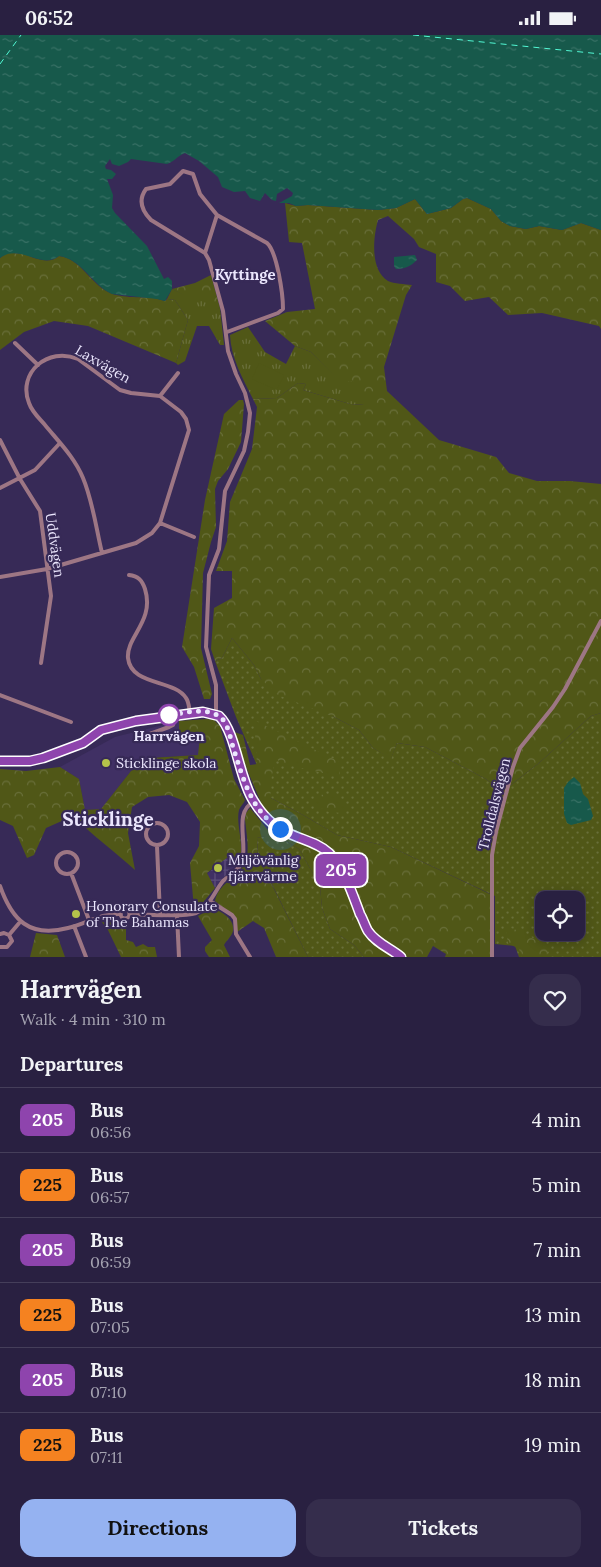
<!DOCTYPE html>
<meta charset="utf-8">
<style>
:root{--surface:#292041;--page:#352d4c;--text:#f1f3f6;--muted:#a5a3b1;--line:#453e5a;--accent:#95b2f1}
body{margin:0;font-family:Lora,serif;background:var(--page);color:var(--text);height:100vh;display:flex;flex-direction:column;font-size:19px;white-space:nowrap}
*{box-sizing:border-box;margin:0}
p{font-size:16px;color:var(--muted)}
.icon{flex:none;width:28px;height:28px;fill:none;stroke:currentColor;stroke-width:2;stroke-linecap:round;stroke-linejoin:round}
.map{position:relative;height:922px;overflow:hidden}
.details{display:flex;flex-direction:column;background:var(--surface);flex:1}
.details>*{flex:none}
.badge{padding:0 10px;border-radius:8px;font-size:18px;line-height:32px}
.controls{position:absolute;left:535px;top:856px;display:grid;gap:10px}
.controls a{display:grid;place-items:center;width:50px;height:50px;border-radius:10px;background:var(--surface);box-shadow:0 2px 12px #0003,0 0 0 1px var(--line);font-size:25px}
.you{position:absolute;width:25px;height:25px;margin:-12px;border:4px solid #fff;border-radius:50%;background:#1a73e8;box-shadow:0 0 0 8px #1a73e833}
.map>.badge{position:absolute;translate:-50% -50%;box-shadow:0 0 0 2px #fff}
h2{padding:0 20px;font-size:19px;line-height:45px}
.round{display:grid;place-items:center;flex:none;width:52px;height:52px;border-radius:15px;background:var(--page)}
.summary{display:flex;align-items:center;justify-content:space-between;height:85px;padding:0 20px}
h1{font-size:24px;font-weight:800;line-height:38px}
.primary-button{display:flex;gap:10px;margin-top:auto;padding:10px 20px}
.primary-button a{flex:1;height:58px;border-radius:15px;background:var(--accent);color:#111;font-size:20px;font-weight:800;line-height:58px;text-align:center}
.primary-button a+a{background:var(--page);color:var(--text)}
ul{padding:0;list-style:none}
li{display:flex;align-items:center;gap:15px;height:65px;padding:0 20px;border-top:1px solid var(--line)}
li div{flex:1}
li b{display:block;font-size:19px}
li em{font-style:normal}
li .badge{min-width:55px;font-weight:700;text-align:center}
.status{display:flex;justify-content:space-between;align-items:center;height:35px;padding:0 25px;background:var(--surface);direction:ltr}
.status svg{height:14px;fill:currentColor}
.map>svg:first-child{display:block}
</style>
<div class="status"><b>06:52</b><svg viewBox="0 0 49 12"><path d="M0 12V9h3v3zM5 12V6h3v6zM10 12V3h3v9zM15 12V0h3v12zM26 1h20v11H26zM47 4h2v5h-2z"/></svg></div>
<div class="map">
<svg width="601" height="922" viewBox="0 0 601 922">
<defs>
<pattern id="industrial-grid" width="8" height="8" patternUnits="userSpaceOnUse" patternTransform="scale(1.25)"><rect width="8" height="8" fill="#403064"/><path d="M0 4h8M4 0v8" fill="none" stroke="#5c4e7b"/></pattern>
<pattern id="grass-dots" width="8" height="8" patternUnits="userSpaceOnUse" patternTransform="scale(1.25)"><rect width="8" height="8" fill="#505717"/><path d="M2 2h.1M6 6h.1" fill="none" stroke="#696f3a" stroke-width="1.8" stroke-linecap="round"/></pattern>
<pattern id="forest-crowns" width="20" height="18" patternUnits="userSpaceOnUse" patternTransform="scale(1.25)"><rect width="20" height="18" fill="#505717"/><path d="M2 6a3 3 0 1 1 6 0M12 15a3 3 0 1 1 6 0" fill="none" stroke="#696f3a"/></pattern>
<pattern id="park-tufts" width="24" height="20" patternUnits="userSpaceOnUse" patternTransform="scale(1.25)"><rect width="24" height="20" fill="#505717"/><path d="M3 7l-1-3M5 7V3M7 7l1-3M15 17l-1-3M17 17v-4M19 17l1-3" fill="none" stroke="#696f3a"/></pattern>
<pattern id="water-ripples" width="26" height="14" patternUnits="userSpaceOnUse" patternTransform="scale(1.25)"><rect width="26" height="14" fill="#17594b"/><path d="M2 4q2-2 4 0t4 0M15 11q2-2 4 0t4 0" fill="none" stroke="#397166"/></pattern>
</defs>
<rect width="100%" height="100%" fill="#372a57"/>
<!-- built -->
<path fill="#403064" d="M179,686V700L200,701L199,720L150,723L131,736L101,774L85,775L79,744L60,732L115,702Z"/>
<!-- industrial -->
<path fill="url(#industrial-grid)" d="M228,821L236,830L220,846L215,853L207,839Z"/>
<!-- grass -->
<path fill="url(#grass-dots)" fill-rule="evenodd" d="M232,603L254,630L261,644L359,695L373,713L391,723L397,708L425,712L486,744L502,757L539,728L591,681L601,678V922H519L515,911L495,909V861L391,812L337,800L303,780L271,763L236,682L215,626L222,623ZM544,865H576V898H544Z
M274,799L299,814L320,851L322,873L330,894L354,910L364,922H308L258,821L257,803Z"/>
<!-- forest -->
<path fill="url(#forest-crowns)" d="M467,163L491,174L501,186L510,191L526,194L539,191L562,195L581,188L601,195V294L599,291L542,278L508,280L489,262L465,266L450,251L436,247V219L419,212L414,204L388,181L378,185C373,203 370,235 388,246C394,249 405,249 412,250L406,260L384,332L387,356L439,405L496,422L509,438L537,446H570L601,449V678L591,681L539,728L502,757L486,744L425,712L397,708L391,724L373,713L359,695L334,682L278,660L261,644L254,630L232,603L222,623L215,626L211,614L214,573L232,563V536H216L227,506L230,467L252,414L257,372L253,364L277,363L298,348L306,349L303,355L350,369L364,370L311,317L295,311L265,286L287,277L315,274L302,208L289,207L285,168L296,171L308,170L378,175L396,173L415,164L427,179L451,173L463,164Z
M7,218C12,218 19,218 24,219C34,223 49,230 59,221C81,224 89,247 108,257C118,263 141,262 154,263C158,264 161,265 165,266L167,264L175,265L188,285L176,328L88,291L54,286L24,297L0,315V223Z
M211,240L220,273L214,276L172,254L195,248Z
M239,365H243L244,369L241,407L228,434L218,446L215,454L216,492L211,507L203,538L201,613L212,659L210,664H204L194,632L182,612L205,465L224,379Z
M207,684L214,685L220,691L234,744L245,765C244,768 240,772 239,775C235,791 248,818 236,830L228,822L207,838L215,853L201,870L194,874L190,828L199,811L200,787L187,767L169,760L148,762L132,772L128,798L135,835C114,816 92,800 73,781L46,793L34,820L27,823L13,791L0,785V734L26,736L60,732L79,744L85,775L101,774L131,736L150,723L198,720L200,701L179,700V686Z
M254,685L340,727V742L280,728L276,722L270,749L271,763L303,780L337,800L391,812L490,859V922H445L446,919L433,911L427,922H364L354,910L330,894L322,873L320,851L299,814L274,799L236,708L234,697L243,700L250,730L257,729Z
M330,759L340,763L345,772L343,778L329,777L316,771V764L320,760Z
M250,773L272,800L257,803L258,822L308,922H276L264,893L253,886L237,897L234,881L215,866C218,849 236,844 244,830C251,818 246,797 245,784L246,778Z
M212,873C222,877 235,884 233,896C232,901 226,906 224,910L230,922H209L205,916V912L212,905L198,881Z
M114,884L126,888V905L133,907L136,912L143,909L148,912H155L157,922H121L108,895L101,886Z
M505,891C520,896 538,903 548,916L547,922H522L519,914L508,908Z
M36,898L57,900L65,922H30Z"/>
<!-- park -->
<path fill="url(#park-tufts)" d="M172,254L189,262L205,255L214,275L220,273L224,310H220L209,291H197L185,326L178,330L176,328L188,285L175,265L167,264Z
M248,292L265,317L286,329L295,311L311,317L342,347L353,346L365,370L350,369L303,355L306,349L298,348L277,363L253,364C243,344 231,323 230,300Z"/>
<!-- garden -->
<path fill="#505717" d="M259,328L284,340L277,355L252,344Z"/>
<!-- water -->
<path fill="url(#water-ripples)" d="M0,0H601V195L581,188L562,195L539,191L526,194L510,191L501,186L491,174L467,163L463,164L451,173L427,179L415,164L396,173L378,175L308,170L296,171L289,168H279L292,161L293,158L287,153L277,159L276,166L272,165L265,158L260,166L250,163L245,156L234,157L222,152L218,142L199,126L185,118C177,121 174,127 167,129L131,124L128,127L119,131L112,129L110,124L105,131L106,134L111,135L116,139L112,144H107L113,160L112,173L115,178L147,211L164,244L168,242L172,246V254L165,266L157,264L112,259C92,250 82,224 59,221C41,235 20,208 0,223Z
M415,220L417,225C411,231 405,234 396,234L394,231V222Z
M574,742L580,748L583,759L588,764L593,781L591,785L571,790L567,788L564,779V753L568,747Z"/>
<g fill="none" stroke-linecap="round" stroke-linejoin="round">
<!-- ferry -->
<path stroke="#52f9d5" stroke-width="1" stroke-dasharray="6 5" stroke-linecap="butt" d="M413,0L601,19
M0,29L21,0"/>
<!-- minor -->
<path stroke="#9d7684" stroke-width="4" d="M205,218L217,180
M15,308L38,330
M160,361L178,338
M0,405L20,444L40,476L51,561L41,628
M0,453L35,435L60,408
M160,488L194,502
M129,540C138,541 142,545 145,554C155,586 126,602 128,623C131,651 174,644 186,663C189,667 189,673 190,678
M0,542L47,534L136,508L152,498L160,488L189,395L186,384L181,377L160,361L131,358L120,355L78,324C48,311 17,338 29,368C32,377 39,383 45,390C59,407 75,423 83,443C93,467 96,493 102,518
M0,660L71,687
M216,680V650L206,612L209,540L219,514L225,456L244,416L248,397L250,378L245,358L236,339L228,316L223,276L209,225L205,218L151,185C142,176 138,165 146,154L170,149L183,136L193,139L200,159L217,180L267,208C277,217 283,259 283,274L278,278L227,297
M136,704L169,692L173,690L176,679
M0,726H30L43,723L83,708L101,695L136,686L176,679L207,677L219,681L226,690C240,724 243,764 272,789C293,808 315,800 336,827C348,843 354,864 362,882C364,887 365,892 368,896C376,908 390,913 401,922
M146 799a11 11 0 1 1 22 0a11 11 0 1 1-22 0Z
M157,811L160,879
M56 828a11 11 0 1 1 22 0a11 11 0 1 1-22 0Z
M71,838L89,885
M0,851C12,885 29,903 68,893C86,889 101,878 121,879
M210,866L232,880L235,884L236,899L250,922
M120.5 879a4.5 4.5 0 1 1 9 0a4.5 4.5 0 1 1-9 0Z
M130,879C147,879 181,883 196,878C210,872 214,857 223,846C229,840 239,836 242,827C248,809 233,776 254,767
M177,880L179,922
M74,891L86,922
M0,899L4,898L9,900L12,906L7,912H0
M9,900L20,887
M492,922V820L496,797L513,732L520,713L553,672L565,654L601,586"/>
</g>
<g fill="none" stroke-linecap="round" stroke-linejoin="round">
<!-- line casing -->
<g stroke="#fff" stroke-width="11">
<path id="line" d="M0,726H30L43,723L83,708L101,695L136,686L203,677L219,681C236,697 239,743 253,765C262,780 272,791 288,798C302,805 317,807 329,818C345,835 352,858 360,879C363,884 365,891 368,896C376,908 390,913 401,922"/>
</g>
<!-- line -->
<use href="#line" stroke="#8e44ad" stroke-width="8"/>
<!-- walk -->
<path stroke="#ebe6fd" stroke-width="5" stroke-dasharray="0 9" d="M169,680L166,681C181,678 205,672 219,681C228,687 230,702 233,712C243,743 251,776 280,794"/>
</g>
<!-- markers -->
<circle fill="#fff" stroke="#8e44ad" stroke-width="2.5" cx="169" cy="680" r="10"/>
<g fill="#b4c24a" stroke="#372a57" stroke-width="2">
<circle cx="106" cy="728" r="5"/>
<circle cx="218" cy="833" r="5"/>
<circle cx="76" cy="879" r="5"/>
</g>
<g text-anchor="middle" stroke-width="4.5" stroke-linejoin="round" paint-order="stroke">
<!-- street labels -->
<g font-size="14" fill="#ebe6fd" stroke="#372a57">
<text transform="translate(103 329) rotate(30)" y="5">Laxvägen</text>
<text transform="translate(55 510) rotate(82)" y="5">Uddvägen</text>
<text transform="translate(494 769) rotate(-76)" y="5">Trolldalsvägen</text>
</g>
<!-- stop labels -->
<g font-size="14" font-weight="bold" fill="#ebe6fd" stroke="#372a57">
<text x="169" y="706">Harrvägen</text>
</g>
<!-- poi labels -->
<g font-size="14" fill="#ebe6fd" stroke="#372a57" text-anchor="start">
<text x="116" y="733">Sticklinge skola</text>
<text x="228" y="830">Miljövänlig<tspan x="228" dy="16">fjärrvärme</tspan></text>
<text x="86" y="876">Honorary Consulate<tspan x="86" dy="16">of The Bahamas</tspan></text>
</g>
<!-- neighbourhood labels -->
<g font-size="15" font-weight="bold" fill="#ebe6fd" stroke="#372a57">
<text x="245" y="245">Kyttinge</text>
</g>
<!-- district labels -->
<g font-size="19" font-weight="bold" fill="#ebe6fd" stroke="#372a57">
<text x="108" y="791">Sticklinge</text>
</g>
</g>
</svg>
<div class="controls">
<a><svg class="icon" aria-label="locate" viewBox="0 0 24 24"><circle cx="12" cy="12" r="6"/><path d="M12 2v4M12 18v4M2 12h4M18 12h4"/></svg></a>
</div>
<div class="you" style="left:280px;top:794px"></div>
<b class="badge" style="left:341px;top:835px;background:#8e44ad;color:#fff">205</b>
</div>
<section class="details">
<div class="summary"><div><h1>Harrvägen</h1><p>Walk · 4 min · 310 m</p></div><a class="round"><svg class="icon" aria-label="heart" viewBox="0 0 24 24"><path d="M12 20l-8-8c-3-5 5-10 8-4 3-6 11-1 8 4z"/></svg></a></div>
<h2>Departures</h2>
<ul>
<li><span class="badge" style="background:#8e44ad;color:#fff">205</span><div><b>Bus</b><p>06:56</p></div><em>4 min</em></li>
<li><span class="badge" style="background:#f58220;color:#111">225</span><div><b>Bus</b><p>06:57</p></div><em>5 min</em></li>
<li><span class="badge" style="background:#8e44ad;color:#fff">205</span><div><b>Bus</b><p>06:59</p></div><em>7 min</em></li>
<li><span class="badge" style="background:#f58220;color:#111">225</span><div><b>Bus</b><p>07:05</p></div><em>13 min</em></li>
<li><span class="badge" style="background:#8e44ad;color:#fff">205</span><div><b>Bus</b><p>07:10</p></div><em>18 min</em></li>
<li><span class="badge" style="background:#f58220;color:#111">225</span><div><b>Bus</b><p>07:11</p></div><em>19 min</em></li>
</ul>
<div class="primary-button"><a>Directions</a><a>Tickets</a></div>
</section>
